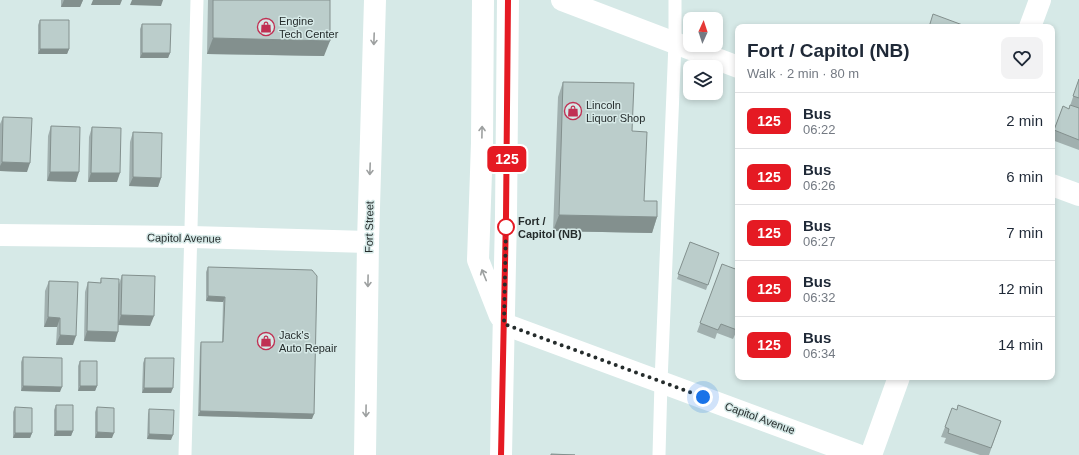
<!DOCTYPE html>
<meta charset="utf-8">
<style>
:root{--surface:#fff;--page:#f2f2f3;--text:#1f2937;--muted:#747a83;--line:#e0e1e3}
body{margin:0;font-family:Arial,sans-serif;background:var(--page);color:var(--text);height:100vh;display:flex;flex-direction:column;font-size:15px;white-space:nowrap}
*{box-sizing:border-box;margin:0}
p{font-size:13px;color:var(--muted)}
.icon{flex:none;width:22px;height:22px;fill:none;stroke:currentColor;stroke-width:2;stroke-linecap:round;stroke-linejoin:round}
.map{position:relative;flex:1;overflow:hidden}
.side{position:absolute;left:735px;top:24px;width:320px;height:356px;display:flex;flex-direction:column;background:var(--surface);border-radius:8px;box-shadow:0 2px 6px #0003}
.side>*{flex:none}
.badge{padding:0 8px;border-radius:6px;font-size:14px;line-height:26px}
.needle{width:26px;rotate:3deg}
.fabs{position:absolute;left:683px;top:12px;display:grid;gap:8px}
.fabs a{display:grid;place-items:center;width:40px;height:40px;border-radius:8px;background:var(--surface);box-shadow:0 2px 6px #0003;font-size:20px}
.you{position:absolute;width:20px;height:20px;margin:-10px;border:3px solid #fff;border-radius:50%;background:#1a73e8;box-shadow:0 0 0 6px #1a73e833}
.map>.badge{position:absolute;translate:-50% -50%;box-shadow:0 0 0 2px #fff}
.round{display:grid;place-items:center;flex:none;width:42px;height:42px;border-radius:8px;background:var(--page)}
.overview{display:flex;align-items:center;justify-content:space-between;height:68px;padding:0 12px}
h1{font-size:19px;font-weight:700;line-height:30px}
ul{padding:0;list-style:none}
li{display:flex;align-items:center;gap:12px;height:56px;padding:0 12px;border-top:1px solid var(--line)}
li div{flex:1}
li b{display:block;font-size:15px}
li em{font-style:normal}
li .badge{min-width:44px;font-weight:700;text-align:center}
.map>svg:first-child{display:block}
</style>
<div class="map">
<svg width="1079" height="455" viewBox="0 0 1079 455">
<rect width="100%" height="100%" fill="#d6e9e7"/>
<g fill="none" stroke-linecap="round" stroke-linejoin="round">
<!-- service -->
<path stroke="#fff" stroke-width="13" d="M185,455L197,0
M659,455L661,382L675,43V0"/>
<!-- minor -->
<path stroke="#fff" stroke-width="22" d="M562,0L738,67
M1030,27L1040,0
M1052,185L1079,195
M0,235L191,237L368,242
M504,324L858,455
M871,455L899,377"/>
<!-- primary -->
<path stroke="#fff" stroke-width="22" d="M483,0L482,143L478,260L500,316
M365,455L368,242L375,0
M501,455L506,216L508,0"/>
</g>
<!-- wall -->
<path fill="#a1b0af" d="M61,0H83L80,7H61Z
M208,0H330L324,56L207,54Z
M40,20L69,49L67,54H38V25Z
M142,24L170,53L168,58H140V29Z
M1079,79V150L1052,140V135L1063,106L1069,109Z
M563,82L632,131L644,201L657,217L652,233L553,231L558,97Z
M3,117L27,172L0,171V124Z
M51,126L76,182L47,181L48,136Z
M92,127L117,182H88L89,137Z
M133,132L161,178L158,187L129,186L130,142Z
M690,242L719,253L706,290L677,279Z
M722,264L738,328L733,339L717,333L715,339L697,332Z
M208,267L312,419L198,416L200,347L201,342H222L223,302L206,301V272Z
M122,275L150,326L118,325L115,342L84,341L85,292L88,282L100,283L101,278L119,284Z
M49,281L73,345H56L57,327H44L45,291Z
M23,357L60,392L21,391V362Z
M145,358L171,393H142L143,363Z
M80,361L97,386L95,391H78V366Z
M56,405L73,431L71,436H54V410Z
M15,407L32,433L30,438H13V412Z
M97,407L112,438H95V412Z
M149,409L171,440L147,439L148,414Z
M1001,421L989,455H980L944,443L946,438L941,437L945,427Z"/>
<!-- shaded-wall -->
<path fill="#83908e" d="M64,0H83L80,7H61Z
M93,0H122L120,5H91Z
M132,0H163L161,6L130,5Z
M213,38L330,41L324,56L207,54Z
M40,49H69L67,54H38Z
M142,53H170L168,58H140Z
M2,162L30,163L27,172L0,171V166Z
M50,172H79L76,182L47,181Z
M91,173H120L117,182H88Z
M133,177L161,178L158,187L129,186Z
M559,215L657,217L652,233L553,231Z
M208,296L225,297L223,302L206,301Z
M121,315L154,316L150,326L118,325Z
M48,317L60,318L57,327H44Z
M87,331L118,332L115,342L84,341Z
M60,335L76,336L73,345H56Z
M23,386L62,387L60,392L21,391Z
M80,386H97L95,391H78Z
M144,388H173L171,393H142Z
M200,411L314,414L312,419L198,416Z
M56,431H73L71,436H54Z
M97,432L114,433L112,438H95Z
M15,433H32L30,438H13Z
M149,434L173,435L171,440L147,439Z"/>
<!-- building -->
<path fill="#bbcdcb" stroke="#83908e" d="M213,0H330V41L213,38Z
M933,14L968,27H929Z
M40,20H69V49H40Z
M142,24H171L170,53H142Z
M1079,79V98L1073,96Z
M563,82L634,83L632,131L647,132L644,201H657V217L559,215Z
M1070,105L1079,108V140L1054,130L1063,106L1069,109Z
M3,117L32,118L30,163L2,162Z
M51,126L80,127L79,172H50Z
M92,127L121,128L120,173H91Z
M133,132L162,133L161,178L133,177Z
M690,242L719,253L708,285L678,274Z
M722,264L738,270V327L737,330L721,324L718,330L700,323Z
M208,267L312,270L317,276L314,414L200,411L201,342H223L225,297L208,296Z
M122,275L155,276L154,316L121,315Z
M101,278L119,279L118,332L87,331L88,282L101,283Z
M49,281L78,282L76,336L60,335V318L48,317Z
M23,357L62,358V387L23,386Z
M145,358H174L173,388H144Z
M80,361H97V386H80Z
M56,405H73V431H56Z
M958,405L1001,421L991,448L948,433L949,429L945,427L952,408L957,410Z
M15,407L32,408V433H15Z
M97,407L114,408V433L97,432Z
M149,409L174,410L173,435L149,434Z
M551,454L575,455H551Z"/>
<!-- one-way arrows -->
<defs><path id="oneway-shaft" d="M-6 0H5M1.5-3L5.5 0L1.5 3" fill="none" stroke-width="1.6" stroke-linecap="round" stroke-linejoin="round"/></defs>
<g stroke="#9da0a0">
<use href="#oneway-shaft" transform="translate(374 39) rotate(92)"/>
<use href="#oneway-shaft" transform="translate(482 132) rotate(-89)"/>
<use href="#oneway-shaft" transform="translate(370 169) rotate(92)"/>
<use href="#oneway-shaft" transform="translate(484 275) rotate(-112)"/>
<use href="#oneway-shaft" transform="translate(368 281) rotate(91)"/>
<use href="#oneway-shaft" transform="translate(366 411) rotate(91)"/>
</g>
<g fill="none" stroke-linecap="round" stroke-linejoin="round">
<!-- line casing -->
<g stroke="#fff" stroke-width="9">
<path id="line" d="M501,455L506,216L508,0"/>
</g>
<!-- line -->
<use href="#line" stroke="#e51a23" stroke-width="6"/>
<!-- walk -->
<path stroke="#252c2c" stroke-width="4" stroke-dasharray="0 7.2" d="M506,227L504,324L703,397"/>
</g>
<!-- icons -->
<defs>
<g id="shop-ring" transform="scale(0.9)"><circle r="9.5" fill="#d6e9e7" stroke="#c03053" stroke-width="1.5"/><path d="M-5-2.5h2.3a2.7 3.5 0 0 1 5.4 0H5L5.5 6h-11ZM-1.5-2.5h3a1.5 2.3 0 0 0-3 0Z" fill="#c03053"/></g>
</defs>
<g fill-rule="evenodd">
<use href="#shop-ring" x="266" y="27"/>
<use href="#shop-ring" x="573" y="111"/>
<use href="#shop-ring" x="266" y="341"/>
</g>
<!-- markers -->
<circle fill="#fff" stroke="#e51a23" stroke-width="2" cx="506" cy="227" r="8"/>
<g text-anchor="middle" stroke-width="3" stroke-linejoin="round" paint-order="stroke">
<!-- poi labels -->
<g font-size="11" fill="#252c2c" stroke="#d6e9e7" text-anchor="start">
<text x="279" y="25">Engine<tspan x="279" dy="13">Tech Center</tspan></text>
<text x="586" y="109">Lincoln<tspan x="586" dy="13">Liquor Shop</tspan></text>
<text x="279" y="339">Jack's<tspan x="279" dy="13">Auto Repair</tspan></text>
</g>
<!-- stop labels -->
<g font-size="11" font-weight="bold" fill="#252c2c" stroke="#d6e9e7" text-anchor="start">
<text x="518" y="225">Fort /<tspan x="518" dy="13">Capitol (NB)</tspan></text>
</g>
<!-- street labels -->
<g font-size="11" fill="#252c2c" stroke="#d6e9e7">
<text transform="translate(369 227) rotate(-89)" y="4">Fort Street</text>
<text transform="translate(184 238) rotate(1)" y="4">Capitol Avenue</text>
<text transform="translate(760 418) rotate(20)" y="4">Capitol Avenue</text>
</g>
</g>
</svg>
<div class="fabs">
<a><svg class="needle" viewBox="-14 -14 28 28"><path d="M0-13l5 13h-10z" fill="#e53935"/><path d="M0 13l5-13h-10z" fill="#747a83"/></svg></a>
<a><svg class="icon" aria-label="layers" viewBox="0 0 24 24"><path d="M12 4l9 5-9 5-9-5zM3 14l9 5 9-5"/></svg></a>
</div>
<div class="you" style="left:703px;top:397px"></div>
<b class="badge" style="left:507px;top:159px;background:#e51a23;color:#fff">125</b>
<section class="side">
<div class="overview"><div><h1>Fort / Capitol (NB)</h1><p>Walk · 2 min · 80 m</p></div><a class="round"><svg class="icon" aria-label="heart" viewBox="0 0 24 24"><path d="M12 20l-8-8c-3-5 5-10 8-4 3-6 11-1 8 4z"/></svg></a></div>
<ul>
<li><span class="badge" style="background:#e51a23;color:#fff">125</span><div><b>Bus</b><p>06:22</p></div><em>2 min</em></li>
<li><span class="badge" style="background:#e51a23;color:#fff">125</span><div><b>Bus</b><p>06:26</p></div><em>6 min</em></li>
<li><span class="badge" style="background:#e51a23;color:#fff">125</span><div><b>Bus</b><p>06:27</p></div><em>7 min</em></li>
<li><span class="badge" style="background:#e51a23;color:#fff">125</span><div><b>Bus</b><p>06:32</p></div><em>12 min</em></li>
<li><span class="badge" style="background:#e51a23;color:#fff">125</span><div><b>Bus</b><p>06:34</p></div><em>14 min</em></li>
</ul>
</section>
</div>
